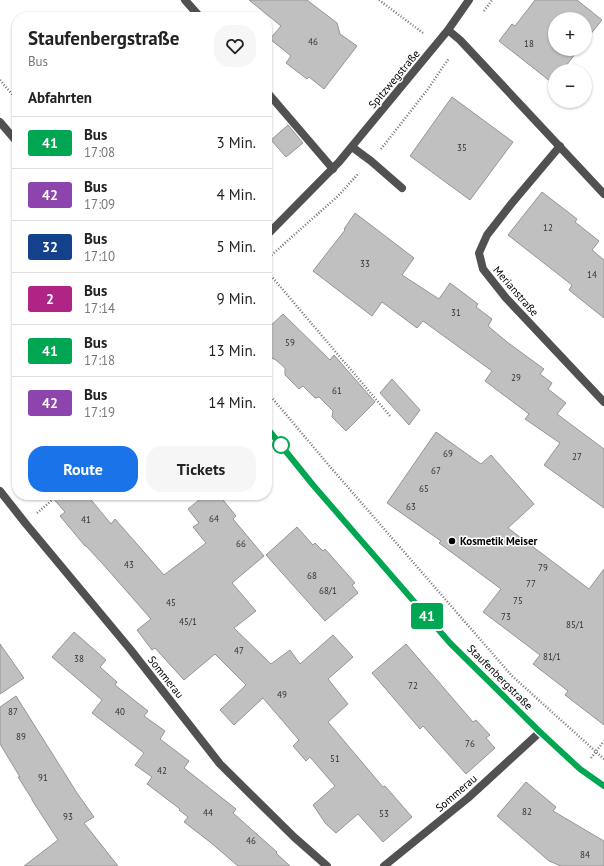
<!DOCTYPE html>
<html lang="de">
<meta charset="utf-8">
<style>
:root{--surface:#fff;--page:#f6f6f6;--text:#222;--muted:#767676;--line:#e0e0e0;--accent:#1a73e8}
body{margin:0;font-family:"PT Sans",sans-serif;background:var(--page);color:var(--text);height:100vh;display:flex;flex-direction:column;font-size:15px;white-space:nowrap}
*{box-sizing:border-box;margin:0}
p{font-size:13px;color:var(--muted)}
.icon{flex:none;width:22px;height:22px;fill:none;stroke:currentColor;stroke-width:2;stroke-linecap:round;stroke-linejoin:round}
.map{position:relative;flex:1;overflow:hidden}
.details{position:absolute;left:12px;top:12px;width:260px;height:488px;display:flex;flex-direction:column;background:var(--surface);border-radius:16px;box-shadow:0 1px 3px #0004}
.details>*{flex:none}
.badge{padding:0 8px;border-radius:3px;font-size:14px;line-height:26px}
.fabs{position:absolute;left:548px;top:12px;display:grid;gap:8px}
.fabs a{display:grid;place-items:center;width:44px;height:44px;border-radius:50%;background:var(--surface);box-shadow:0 1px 3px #0004;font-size:20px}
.map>.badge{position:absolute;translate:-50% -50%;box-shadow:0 0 0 2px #fff}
h2{padding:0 16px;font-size:15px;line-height:36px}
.round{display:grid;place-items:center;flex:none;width:42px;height:42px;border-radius:16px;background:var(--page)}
.head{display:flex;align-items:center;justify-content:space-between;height:68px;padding:0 16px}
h1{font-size:19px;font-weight:700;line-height:30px}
.button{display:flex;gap:8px;margin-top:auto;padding:8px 16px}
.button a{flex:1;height:46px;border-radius:16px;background:var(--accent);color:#fff;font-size:16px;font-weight:700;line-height:46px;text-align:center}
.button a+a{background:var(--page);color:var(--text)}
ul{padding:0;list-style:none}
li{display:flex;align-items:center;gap:12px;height:52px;padding:0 16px;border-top:1px solid var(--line)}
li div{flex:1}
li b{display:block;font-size:15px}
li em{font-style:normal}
li .badge{min-width:44px;font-weight:700;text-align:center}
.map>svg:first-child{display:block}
</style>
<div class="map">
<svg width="604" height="866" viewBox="0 0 604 866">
<rect width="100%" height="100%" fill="#fff"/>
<!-- building -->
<path fill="#c0c0c0" stroke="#959595" d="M249,0H307L337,23L340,34L357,46L324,89L309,77L307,79L286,63L291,56L270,39L281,26Z
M535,0H577L602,20L585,41V19H555V49H579L562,71H555V85L499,41L512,24L515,26Z
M452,97L513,142L470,200L410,156Z
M288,125L303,143L286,157L271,140Z
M542,192L577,219L575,222L599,241L592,250L604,260V318L569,290L572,285L508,235Z
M355,213L414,258L402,275L439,299L450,283L478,304L476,307L492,319L488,326L507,342L544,369L540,374L552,383L548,389L566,403L557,414L604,449V508L544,465L560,443L525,419L529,414L485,381L492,371L423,321L417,328L382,302L372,316L313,271L345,230L344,229Z
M283,314L330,360L334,355L375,402L346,431L332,417L333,411L319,397L315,398L303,386L299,389L285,375V368L276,360L267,356V329Z
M392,379L420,410L409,425L380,393Z
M436,432L481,464L491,455L534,504L508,528L589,589L604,569V725L565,695L568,691L533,664L540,655L483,612L501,589L439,543L441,541L387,503Z
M50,495H87L111,524L115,519L164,575L206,543L193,527L199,523L188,509L205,495H219L236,516L233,519L264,556L232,583L256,611L234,628L271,664L290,650L300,664L333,635L353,657L328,679L348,704L328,722L383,787L385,786L412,817L383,842L358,814L336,833L326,824L313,805L335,786L310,757L306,761L293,746L299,740L263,698L234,725L220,710L246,685L215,654L184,680L155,648L152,650L137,630L151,619L101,562L86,546H85L60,516L65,512Z
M297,527L313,545L315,543L323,551L325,549L355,583L352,585L358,593L325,621L266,555Z
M74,632L106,660L100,667L117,682L115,685L148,711L144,716L165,731L160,739L189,761L184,768L236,809L233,813L277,852L276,853L290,866H238L210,842L184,822L188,817L179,810L180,809L147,784L152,777L135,765L144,753L92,713L102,700L52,657Z
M0,644L24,678L0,694Z
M406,644L473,722L476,720L490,735L486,738L495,748L466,774L423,726L420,729L372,673Z
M16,696L77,793L94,817L84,823L118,866H24L58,840L32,800V799L18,777H20L0,744V707Z
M526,782L556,807L553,811L604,841V866H561L549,861L497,816Z"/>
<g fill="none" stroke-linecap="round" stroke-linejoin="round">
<!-- path -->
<path stroke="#737373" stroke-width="2.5" stroke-dasharray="1 2" stroke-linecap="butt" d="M379,0L423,33
M484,11L492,0
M0,80L17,100
M381,149L428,89L449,58
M267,259L338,196L359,173
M267,271L390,416
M267,392L332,469L512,676L604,759
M37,513L58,495
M591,758L604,741"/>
<!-- service -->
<path stroke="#515151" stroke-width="8" d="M185,0L200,17
M267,92L333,169
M352,147L371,161L402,188"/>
<!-- minor -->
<path stroke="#515151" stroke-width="8" d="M448,30L460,40L604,194
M560,146L512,203L487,235L479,253L483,269L506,298L604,402
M267,235L339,162L448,30L469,0
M0,491L26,524L130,649L220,764L294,837L327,866
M384,866L468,798L540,732"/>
<!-- tertiary -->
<path stroke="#515151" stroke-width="8" d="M0,122L17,142
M267,428L313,485L450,643L540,732L580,769L604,786"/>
</g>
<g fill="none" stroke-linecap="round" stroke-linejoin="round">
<!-- line casing -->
<g stroke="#fff" stroke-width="9">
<path id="line" d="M267,428L313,485L450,643L540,732L580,769L604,786"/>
</g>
<!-- line -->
<use href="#line" stroke="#00a651" stroke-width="6"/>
</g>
<!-- markers -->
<circle fill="#fff" stroke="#00a651" stroke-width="2" cx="281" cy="445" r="8"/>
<circle fill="#000" stroke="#fff" stroke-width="1.5" cx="452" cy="541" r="4"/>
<g text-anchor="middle" stroke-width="3" stroke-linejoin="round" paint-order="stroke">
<!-- number labels -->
<g font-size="9" fill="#303030">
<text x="313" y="45">46</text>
<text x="529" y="47">18</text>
<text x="462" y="151">35</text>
<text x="548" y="231">12</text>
<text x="365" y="267">33</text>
<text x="592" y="278">14</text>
<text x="456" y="316">31</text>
<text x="290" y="346">59</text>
<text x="516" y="381">29</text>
<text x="337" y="394">61</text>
<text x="448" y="457">69</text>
<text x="577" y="460">27</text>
<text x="436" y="474">67</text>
<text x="424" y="492">65</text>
<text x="411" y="510">63</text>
<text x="214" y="522">64</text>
<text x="86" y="523">41</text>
<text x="241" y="547">66</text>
<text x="129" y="568">43</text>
<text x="543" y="571">79</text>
<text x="312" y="579">68</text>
<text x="531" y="587">77</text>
<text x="328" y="594">68/1</text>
<text x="518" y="604">75</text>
<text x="171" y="606">45</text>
<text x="506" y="620">73</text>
<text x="188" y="625">45/1</text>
<text x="575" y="628">85/1</text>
<text x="239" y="654">47</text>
<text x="552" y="660">81/1</text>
<text x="79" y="662">38</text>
<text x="413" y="689">72</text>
<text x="282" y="698">49</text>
<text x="13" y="715">87</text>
<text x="120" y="715">40</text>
<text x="21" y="740">89</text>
<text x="470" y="747">76</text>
<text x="335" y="762">51</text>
<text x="162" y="774">42</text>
<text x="43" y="781">91</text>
<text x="527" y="815">82</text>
<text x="208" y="816">44</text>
<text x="384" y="817">53</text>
<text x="68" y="820">93</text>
<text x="251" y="844">46</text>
<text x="585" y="858">84</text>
</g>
<!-- street labels -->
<g font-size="11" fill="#000" stroke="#fff">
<text transform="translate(394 79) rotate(-50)" y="4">Spitzwegstraße</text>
<text transform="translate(516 291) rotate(49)" y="4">Merianstraße</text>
<text transform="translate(166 677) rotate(52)" y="4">Sommerau</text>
<text transform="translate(500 677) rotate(45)" y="4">Staufenbergstraße</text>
<text transform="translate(456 793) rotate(-41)" y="4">Sommerau</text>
</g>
<!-- poi labels -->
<g font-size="11" font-weight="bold" fill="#000" stroke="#fff" text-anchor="start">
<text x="460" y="545">Kosmetik Meiser</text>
</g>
</g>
</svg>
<div class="fabs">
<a>+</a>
<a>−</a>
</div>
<b class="badge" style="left:427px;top:616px;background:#00a651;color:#fff">41</b>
<section class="details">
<div class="head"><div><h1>Staufenbergstraße</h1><p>Bus</p></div><a class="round"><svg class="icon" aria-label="heart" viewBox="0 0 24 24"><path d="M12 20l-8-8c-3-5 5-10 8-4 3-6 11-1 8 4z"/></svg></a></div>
<h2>Abfahrten</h2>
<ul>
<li><span class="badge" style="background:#00a651;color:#fff">41</span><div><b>Bus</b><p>17:08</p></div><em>3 Min.</em></li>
<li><span class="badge" style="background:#8e44ad;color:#fff">42</span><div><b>Bus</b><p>17:09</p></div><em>4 Min.</em></li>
<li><span class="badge" style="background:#14418b;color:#fff">32</span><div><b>Bus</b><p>17:10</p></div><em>5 Min.</em></li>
<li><span class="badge" style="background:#af2485;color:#fff">2</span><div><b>Bus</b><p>17:14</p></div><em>9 Min.</em></li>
<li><span class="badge" style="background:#00a651;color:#fff">41</span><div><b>Bus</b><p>17:18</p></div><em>13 Min.</em></li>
<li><span class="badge" style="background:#8e44ad;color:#fff">42</span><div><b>Bus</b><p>17:19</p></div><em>14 Min.</em></li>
</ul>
<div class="button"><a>Route</a><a>Tickets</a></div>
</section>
</div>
